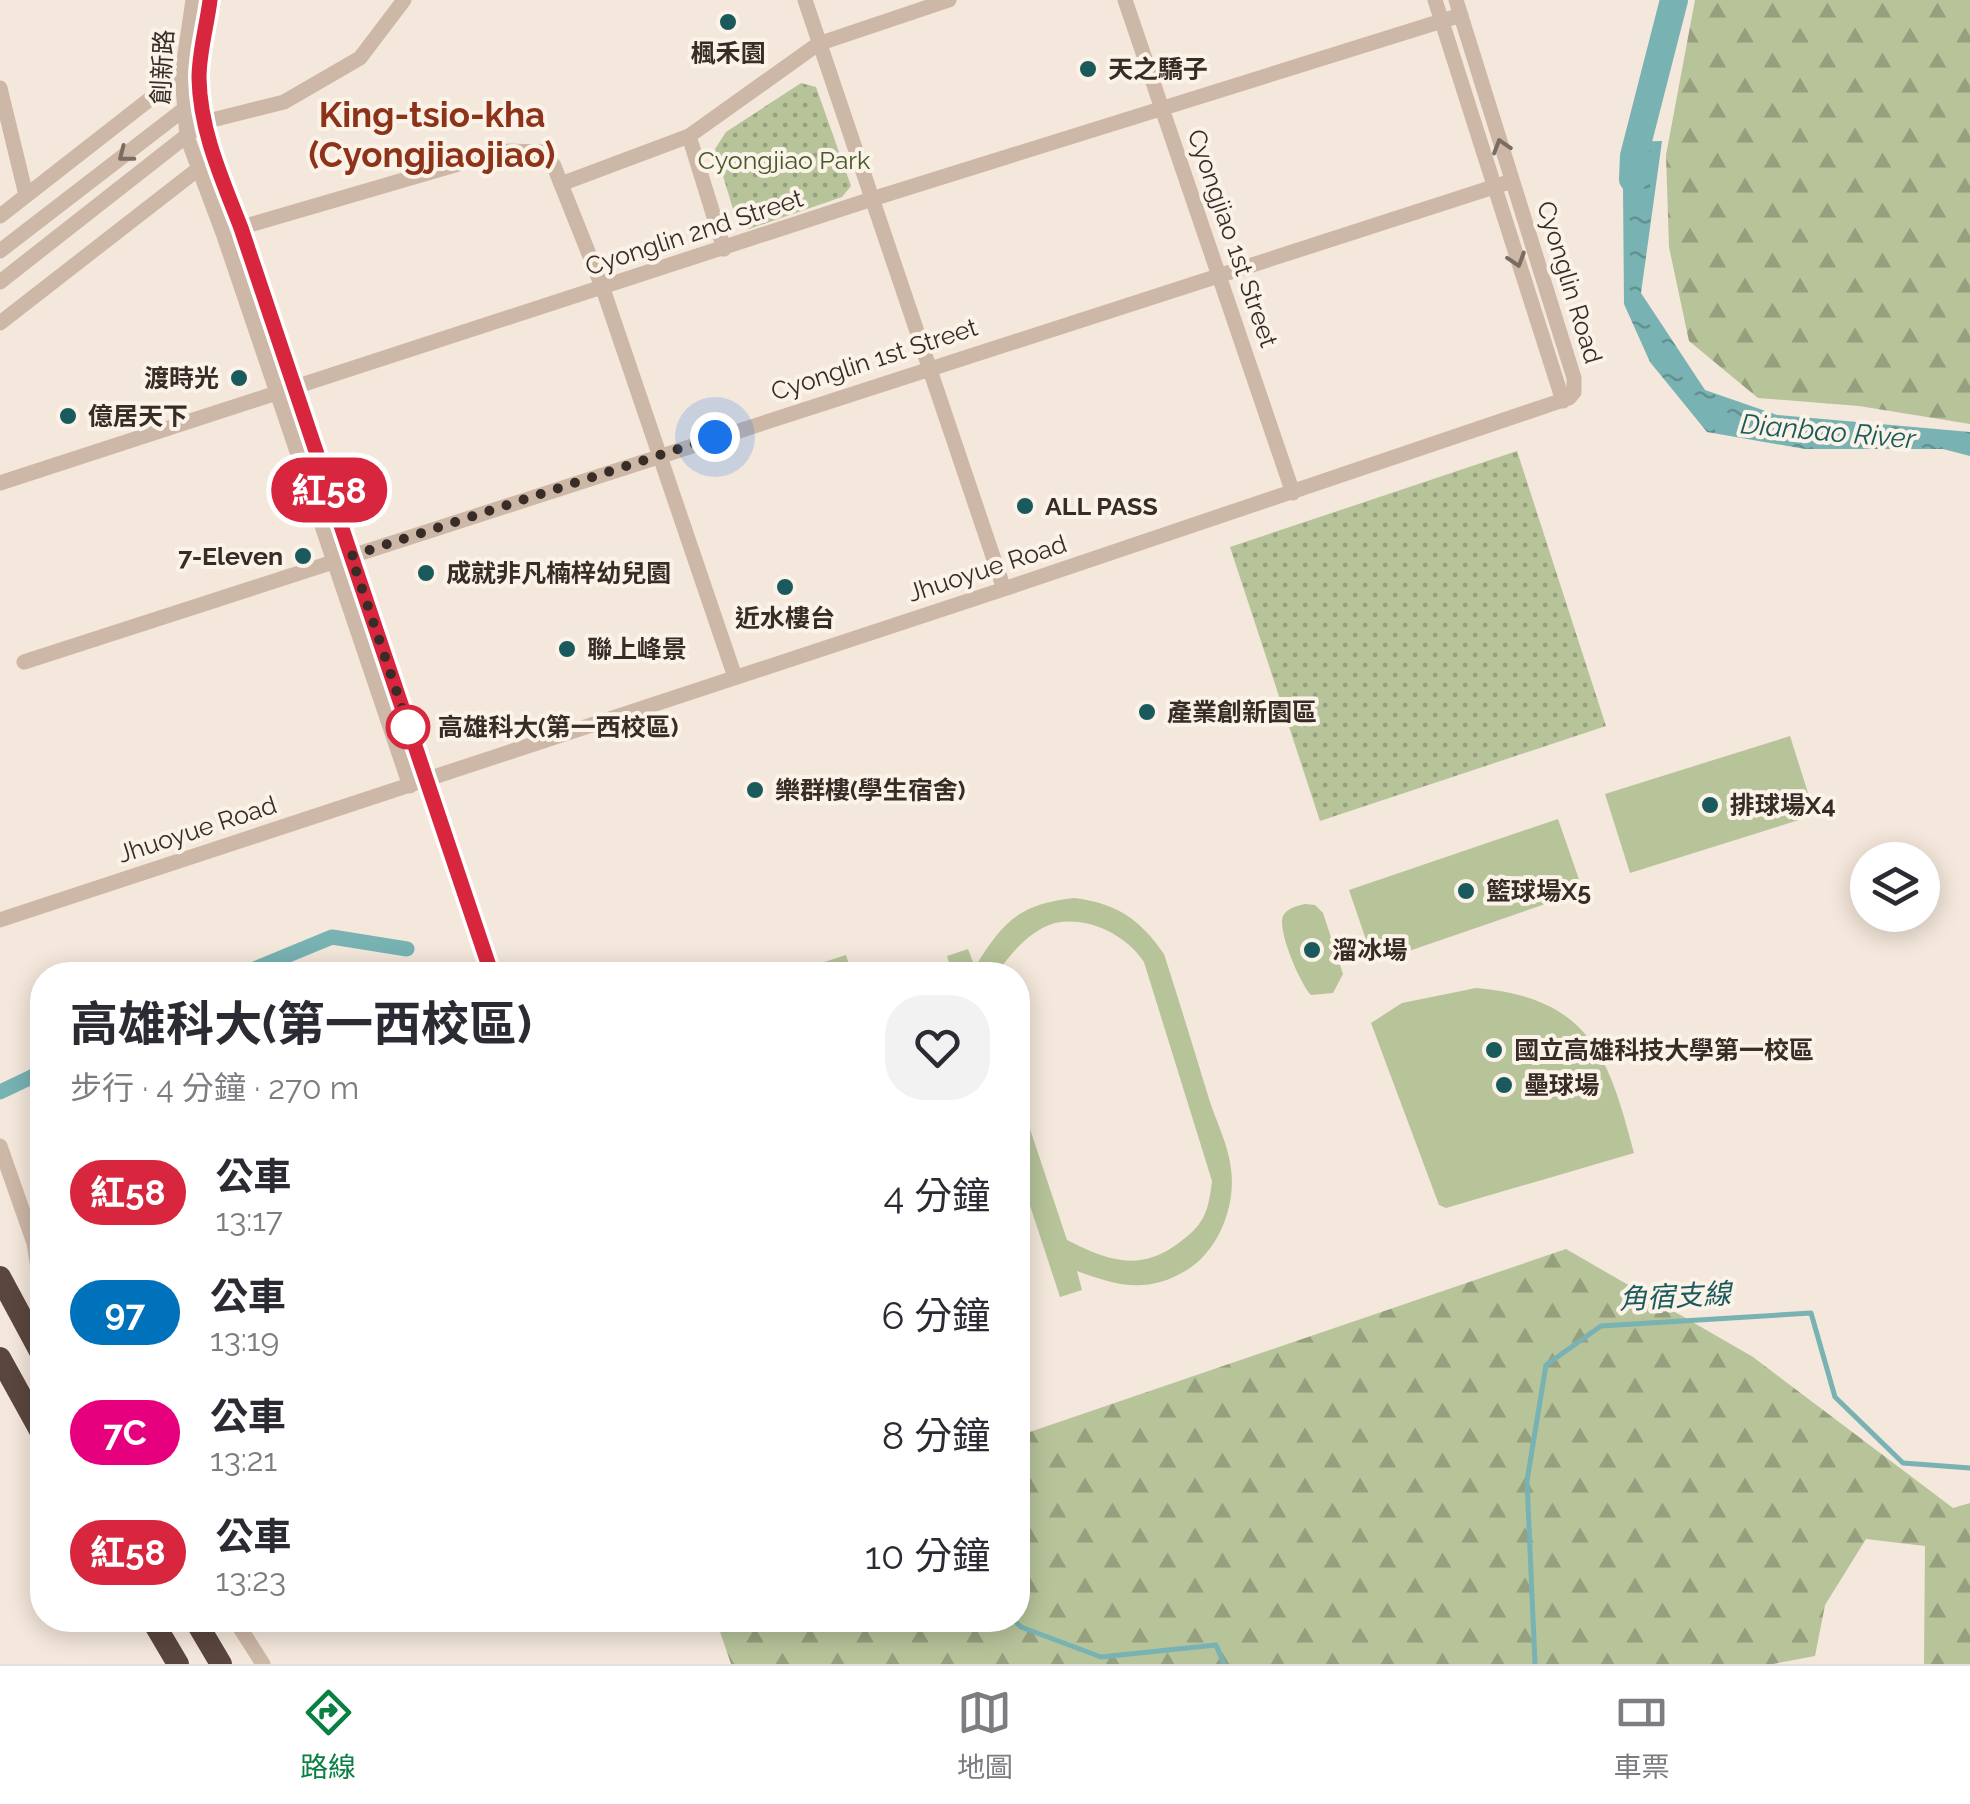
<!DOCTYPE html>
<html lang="zh-TW">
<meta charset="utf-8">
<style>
:root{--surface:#fff;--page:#f2f2f3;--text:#2b2b33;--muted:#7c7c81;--line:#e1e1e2;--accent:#0b8043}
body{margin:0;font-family:Raleway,"Noto Sans TC",sans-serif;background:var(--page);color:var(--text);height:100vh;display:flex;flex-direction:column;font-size:38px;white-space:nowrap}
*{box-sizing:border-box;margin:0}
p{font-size:32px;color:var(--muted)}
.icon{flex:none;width:55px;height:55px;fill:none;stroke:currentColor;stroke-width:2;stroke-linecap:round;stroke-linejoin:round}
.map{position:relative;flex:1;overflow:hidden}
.panel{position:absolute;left:30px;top:962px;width:1000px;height:670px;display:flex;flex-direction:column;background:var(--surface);border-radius:40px;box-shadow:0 5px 25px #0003}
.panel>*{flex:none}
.badge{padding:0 20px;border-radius:32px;font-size:35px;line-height:65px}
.controls{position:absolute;left:1850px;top:842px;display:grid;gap:20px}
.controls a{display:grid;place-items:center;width:90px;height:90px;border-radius:50%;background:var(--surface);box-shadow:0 5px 25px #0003;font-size:50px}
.you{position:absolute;width:50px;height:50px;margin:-25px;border:8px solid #fff;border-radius:50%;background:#1a73e8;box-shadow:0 0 0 15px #1a73e833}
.map>.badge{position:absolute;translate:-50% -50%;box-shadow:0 0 0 5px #fff}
.round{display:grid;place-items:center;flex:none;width:105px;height:105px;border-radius:40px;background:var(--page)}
.headline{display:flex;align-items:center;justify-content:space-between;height:170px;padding:0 40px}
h1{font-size:48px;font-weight:700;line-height:75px}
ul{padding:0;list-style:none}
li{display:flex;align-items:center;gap:30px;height:120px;padding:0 40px}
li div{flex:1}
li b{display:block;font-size:38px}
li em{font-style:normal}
li .badge{min-width:110px;font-weight:700;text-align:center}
.tabs{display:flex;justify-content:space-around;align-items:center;height:140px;border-top:2px solid var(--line);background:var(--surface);font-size:28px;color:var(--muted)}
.tabs a{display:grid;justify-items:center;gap:5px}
.tabs .active{color:var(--accent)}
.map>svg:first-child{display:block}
</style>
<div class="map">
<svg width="1970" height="1664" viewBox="0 0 1970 1664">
<defs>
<pattern id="forest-firs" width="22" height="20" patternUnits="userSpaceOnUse" patternTransform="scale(2.5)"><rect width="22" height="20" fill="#b7c49a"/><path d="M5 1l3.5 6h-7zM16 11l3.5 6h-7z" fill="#969f7e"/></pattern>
<pattern id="park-dots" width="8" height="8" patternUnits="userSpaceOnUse" patternTransform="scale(2.5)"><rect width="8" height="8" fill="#b7c49a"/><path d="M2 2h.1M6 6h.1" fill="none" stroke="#969f7e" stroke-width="1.8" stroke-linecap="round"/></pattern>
<pattern id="water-ripples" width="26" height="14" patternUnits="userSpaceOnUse" patternTransform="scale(2.5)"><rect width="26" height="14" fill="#78b2b3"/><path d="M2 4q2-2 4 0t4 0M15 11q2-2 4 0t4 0" fill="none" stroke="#639192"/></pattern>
</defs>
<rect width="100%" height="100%" fill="#f4e7db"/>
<!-- grass -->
<path fill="#b7c49a" d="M1790,736L1815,815L1630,873L1605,794Z
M1558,819L1583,891L1374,963L1349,890Z
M1074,898C1116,903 1140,919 1164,954C1180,1004 1195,1053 1210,1102C1217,1123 1229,1147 1231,1169C1236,1206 1219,1250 1187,1270C1147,1294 1118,1286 1077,1271L1082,1290L1060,1297L1018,1169V1093L1067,1240C1107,1260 1137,1272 1176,1245C1204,1225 1208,1214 1212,1181L1144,962C1126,935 1089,916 1055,923C1031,929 1009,955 996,975H953L947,956L968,949L975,967C1003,921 1020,904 1074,898Z
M1305,904L1315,905L1323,913L1343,974L1333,993L1311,995C1300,984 1277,930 1283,916C1287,908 1297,906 1305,904Z
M846,955L852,975H784Z
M1476,988C1589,998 1608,1054 1634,1153L1446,1208L1439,1205L1371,1023L1402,1003Z"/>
<!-- forest -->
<path fill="url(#forest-firs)" d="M1695,0H1970V424L1859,406L1758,398L1689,341L1669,247L1666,155Z
M1566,1249L1753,1357L1953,1508L1970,1503V1664H1924L1925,1546L1866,1539L1825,1605L1815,1656L1773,1664H731L716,1620H1018V1436Z"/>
<!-- park -->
<path fill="url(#park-dots)" d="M801,83L816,87L851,186L842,197L749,229L738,226L715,149L726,132Z
M1517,451L1606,726L1320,821L1230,547Z"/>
<!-- water -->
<path fill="url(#water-ripples)" d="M1662,141L1641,293L1705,390L1777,415L1970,432V456L1943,449H1805L1707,432L1650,362L1624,304L1623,187L1626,142Z"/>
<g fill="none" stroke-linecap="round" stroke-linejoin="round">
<!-- stream -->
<path stroke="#78b2b3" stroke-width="5" d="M1014,1620L1021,1627L1101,1657L1216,1645L1224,1664
M1535,1664L1527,1481L1546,1365L1601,1326L1811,1313L1835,1397L1903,1463L1970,1468"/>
<!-- canal -->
<path stroke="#78b2b3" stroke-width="15" d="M240,975L332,937L407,949
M0,1092L42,1072"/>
<!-- river -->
<path stroke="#78b2b3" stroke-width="28" d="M1633,179L1634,156L1674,0"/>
<!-- minor -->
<path stroke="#cdb7a6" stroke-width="15" d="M193,0L182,74L187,137L223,233L410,786
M210,0L199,75L204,122L426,781
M805,0L1004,589
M1125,0L1293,493
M1435,0L1563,401
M0,88L26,195
M689,136L724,249
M561,184L603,289L735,677
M0,216L182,74L188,75
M232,230L503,151L543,152L554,166L561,184L689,136L818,44L949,0
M0,251L183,110L187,112
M0,282L204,122L284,102L360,58L404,0
M0,323L202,166
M0,483L872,199L1461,15
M24,662L1512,181
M0,920L1004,589L1569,398L1574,392V378L1456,0
M0,1146L34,1243L42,1294
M235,1620L263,1664"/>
<!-- highway -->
<path stroke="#5a463e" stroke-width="22" d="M0,1277L42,1355
M0,1358L42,1434
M152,1620L178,1664
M195,1620L221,1664"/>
</g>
<!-- one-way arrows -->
<defs><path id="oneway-chevron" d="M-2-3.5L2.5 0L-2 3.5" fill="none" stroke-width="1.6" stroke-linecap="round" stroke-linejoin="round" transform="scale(2.5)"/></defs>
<g stroke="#7b6b60">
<use href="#oneway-chevron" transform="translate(1501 146) rotate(-107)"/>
<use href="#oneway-chevron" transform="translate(125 155) rotate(142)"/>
<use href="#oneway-chevron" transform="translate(1517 260) rotate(72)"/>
</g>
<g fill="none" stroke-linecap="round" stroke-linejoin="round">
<!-- line casing -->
<g stroke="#fff" stroke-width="22">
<path id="line" d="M210,0C207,25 199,52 199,78C200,131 222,179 241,228L492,975"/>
</g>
<!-- line -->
<use href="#line" stroke="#d7263d" stroke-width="15"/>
<!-- walk -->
<path stroke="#382c27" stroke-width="10" stroke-dasharray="0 18" d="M408,727L414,743L351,556L715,437"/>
</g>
<!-- markers -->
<g fill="#1a5a5d" stroke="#fbf2e8" stroke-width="4">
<circle cx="728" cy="22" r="10"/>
<circle cx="1088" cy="69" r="10"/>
<circle cx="239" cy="378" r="10"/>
<circle cx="68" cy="416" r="10"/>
<circle cx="1025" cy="506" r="10"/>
<circle cx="303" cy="556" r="10"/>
<circle cx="426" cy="573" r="10"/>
<circle cx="785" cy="587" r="10"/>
<circle cx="567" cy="649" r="10"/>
<circle cx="1147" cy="712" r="10"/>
<circle cx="755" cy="790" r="10"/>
<circle cx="1710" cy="805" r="10"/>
<circle cx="1466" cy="891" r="10"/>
<circle cx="1312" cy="950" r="10"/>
<circle cx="1494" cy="1050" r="10"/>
<circle cx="1504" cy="1085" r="10"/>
</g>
<circle fill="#fff" stroke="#d7263d" stroke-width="5" cx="408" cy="727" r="20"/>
<g text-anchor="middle" stroke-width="8" stroke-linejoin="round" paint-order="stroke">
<!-- poi labels -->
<g font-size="25" font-weight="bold" fill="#382c27" stroke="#fbf2e8" text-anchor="start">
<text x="728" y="62" text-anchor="middle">楓禾園</text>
<text x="1108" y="78">天之驕子</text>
<text x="219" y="387" text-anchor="end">渡時光</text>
<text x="88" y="425">億居天下</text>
<text x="1045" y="515">ALL PASS</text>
<text x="283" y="565" text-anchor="end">7-Eleven</text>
<text x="446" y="582">成就非凡楠梓幼兒園</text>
<text x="785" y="627" text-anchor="middle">近水樓台</text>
<text x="587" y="658">聯上峰景</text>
<text x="1167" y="721">產業創新園區</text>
<text x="775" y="799">樂群樓(學生宿舍)</text>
<text x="1730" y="814">排球場X4</text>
<text x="1486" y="900">籃球場X5</text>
<text x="1332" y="959">溜冰場</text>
<text x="1514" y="1059">國立高雄科技大學第一校區</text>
<text x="1524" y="1094">壘球場</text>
</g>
<!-- street labels -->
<g font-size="25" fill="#382c27" stroke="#fbf2e8">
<text transform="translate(162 67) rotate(-87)" y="9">創新路</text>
<text transform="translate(694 232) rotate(-18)" y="9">Cyonglin 2nd Street</text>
<text transform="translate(1233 238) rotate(71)" y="9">Cyongjiao 1st Street</text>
<text transform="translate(1570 282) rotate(73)" y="9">Cyonglin Road</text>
<text transform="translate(874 359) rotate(-18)" y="9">Cyonglin 1st Street</text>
<text transform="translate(987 568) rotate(-18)" y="9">Jhuoyue Road</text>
<text transform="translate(197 829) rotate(-18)" y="9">Jhuoyue Road</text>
</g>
<!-- park labels -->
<g font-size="25" fill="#485829" stroke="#fbf2e8">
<text x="784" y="169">Cyongjiao Park</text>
</g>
<!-- stop labels -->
<g font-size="25" font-weight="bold" fill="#382c27" stroke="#fbf2e8" text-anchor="start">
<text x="438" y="736">高雄科大(第一西校區)</text>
</g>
<!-- water labels -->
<g font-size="28" font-style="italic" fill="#1a5a5d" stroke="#fbf2e8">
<text transform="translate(1828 431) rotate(5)" y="10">Dianbao River</text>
<text transform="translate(1675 1296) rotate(-3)" y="10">角宿支線</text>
</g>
<!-- district labels -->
<g font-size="35" font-weight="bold" fill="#8d331a" stroke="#fbf2e8">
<text x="432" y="127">King-tsio-kha<tspan x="432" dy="40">(Cyongjiaojiao)</tspan></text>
</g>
</g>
</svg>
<div class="controls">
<a><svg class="icon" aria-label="layers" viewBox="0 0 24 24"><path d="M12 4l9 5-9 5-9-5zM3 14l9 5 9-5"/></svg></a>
</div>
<div class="you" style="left:715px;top:437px"></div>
<b class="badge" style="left:329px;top:490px;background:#d7263d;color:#fff">紅58</b>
<section class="panel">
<div class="headline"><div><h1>高雄科大(第一西校區)</h1><p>步行 · 4 分鐘 · 270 m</p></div><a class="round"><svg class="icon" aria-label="heart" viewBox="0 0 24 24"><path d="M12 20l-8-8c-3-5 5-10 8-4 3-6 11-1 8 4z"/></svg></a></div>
<ul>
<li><span class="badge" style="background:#d7263d;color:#fff">紅58</span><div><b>公車</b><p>13:17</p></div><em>4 分鐘</em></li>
<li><span class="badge" style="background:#0072bc;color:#fff">97</span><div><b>公車</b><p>13:19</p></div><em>6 分鐘</em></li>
<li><span class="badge" style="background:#e6007e;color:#fff">7C</span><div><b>公車</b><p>13:21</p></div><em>8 分鐘</em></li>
<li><span class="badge" style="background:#d7263d;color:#fff">紅58</span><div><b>公車</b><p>13:23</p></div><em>10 分鐘</em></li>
</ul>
</section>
</div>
<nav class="tabs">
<a class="active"><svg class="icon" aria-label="directions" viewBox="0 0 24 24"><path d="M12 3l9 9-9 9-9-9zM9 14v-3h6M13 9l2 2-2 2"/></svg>路線</a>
<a><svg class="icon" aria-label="map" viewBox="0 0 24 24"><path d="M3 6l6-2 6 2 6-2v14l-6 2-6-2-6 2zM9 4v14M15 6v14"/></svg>地圖</a>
<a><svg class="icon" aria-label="tickets" viewBox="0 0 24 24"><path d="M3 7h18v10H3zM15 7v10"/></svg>車票</a>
</nav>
